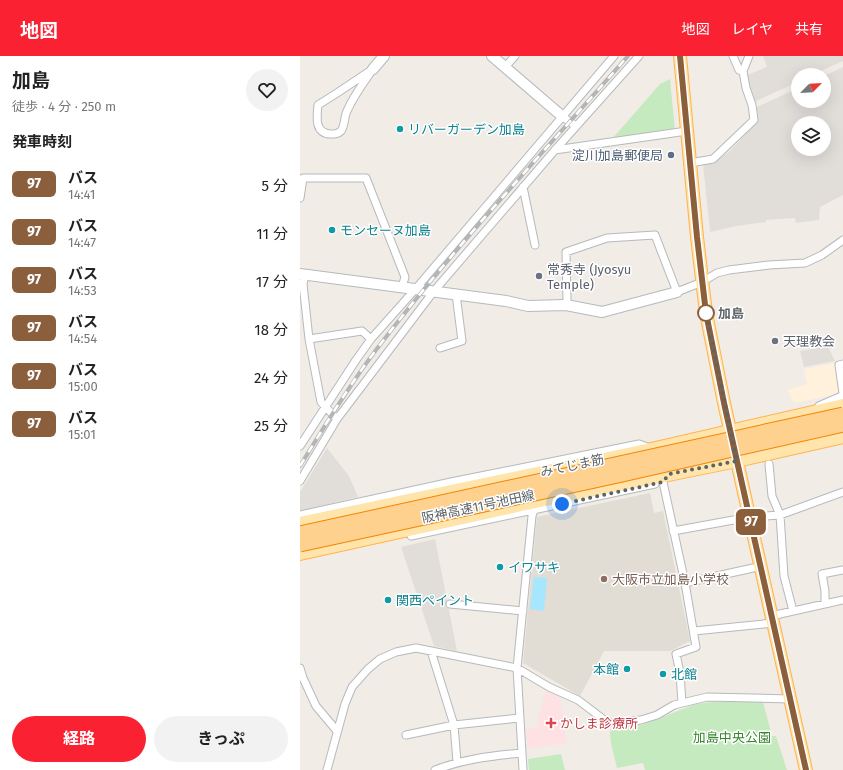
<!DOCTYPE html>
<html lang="ja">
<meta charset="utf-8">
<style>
:root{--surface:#fff;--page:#f2f2f2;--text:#222;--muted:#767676;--accent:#fa2232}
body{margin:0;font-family:"Fira Sans","Noto Sans JP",sans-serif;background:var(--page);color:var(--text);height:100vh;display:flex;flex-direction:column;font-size:15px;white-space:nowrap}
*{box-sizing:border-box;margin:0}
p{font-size:13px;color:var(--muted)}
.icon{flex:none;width:22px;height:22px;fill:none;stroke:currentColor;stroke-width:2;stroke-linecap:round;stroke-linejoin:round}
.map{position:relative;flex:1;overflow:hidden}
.details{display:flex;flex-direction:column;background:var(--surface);width:300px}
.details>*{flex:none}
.badge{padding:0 8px;border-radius:6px;font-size:14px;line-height:26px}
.needle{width:26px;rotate:66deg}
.buttons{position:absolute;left:491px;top:12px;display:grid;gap:8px}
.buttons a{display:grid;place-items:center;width:40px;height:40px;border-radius:50%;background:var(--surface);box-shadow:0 4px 16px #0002;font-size:20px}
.you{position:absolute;width:20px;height:20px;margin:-10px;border:3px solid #fff;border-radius:50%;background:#1a73e8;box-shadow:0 0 0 6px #1a73e833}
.map>.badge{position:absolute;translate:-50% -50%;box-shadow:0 0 0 2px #fff}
h2{padding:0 12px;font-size:15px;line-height:36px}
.round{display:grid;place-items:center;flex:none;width:42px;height:42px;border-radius:21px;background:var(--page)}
.head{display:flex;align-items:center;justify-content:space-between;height:68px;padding:0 12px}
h1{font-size:19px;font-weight:700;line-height:30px}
.action{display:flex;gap:8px;margin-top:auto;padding:8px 12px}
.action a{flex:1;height:46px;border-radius:24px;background:var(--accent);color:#fff;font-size:16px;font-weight:700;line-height:46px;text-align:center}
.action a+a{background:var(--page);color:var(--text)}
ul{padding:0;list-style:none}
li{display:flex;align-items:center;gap:12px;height:48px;padding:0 12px}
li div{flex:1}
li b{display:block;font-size:15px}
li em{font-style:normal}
li .badge{min-width:44px;font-weight:700;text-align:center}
header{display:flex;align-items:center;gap:24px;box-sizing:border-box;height:56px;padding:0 20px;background:var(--accent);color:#fff}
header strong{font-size:19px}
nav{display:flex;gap:22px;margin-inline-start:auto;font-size:14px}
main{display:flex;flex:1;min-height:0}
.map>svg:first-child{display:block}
</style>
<header>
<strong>地図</strong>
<nav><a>地図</a><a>レイヤ</a><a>共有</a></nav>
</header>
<main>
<section class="details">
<div class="head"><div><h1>加島</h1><p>徒歩 · 4 分 · 250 m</p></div><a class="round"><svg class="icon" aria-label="heart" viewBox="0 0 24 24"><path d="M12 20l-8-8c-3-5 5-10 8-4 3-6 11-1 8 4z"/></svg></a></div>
<h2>発車時刻</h2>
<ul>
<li><span class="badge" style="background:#8b5e3c;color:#fff">97</span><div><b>バス</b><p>14:41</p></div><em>5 分</em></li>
<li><span class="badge" style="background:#8b5e3c;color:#fff">97</span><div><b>バス</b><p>14:47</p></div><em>11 分</em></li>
<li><span class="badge" style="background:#8b5e3c;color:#fff">97</span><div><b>バス</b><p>14:53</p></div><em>17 分</em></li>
<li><span class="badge" style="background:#8b5e3c;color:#fff">97</span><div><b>バス</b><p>14:54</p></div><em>18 分</em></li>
<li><span class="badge" style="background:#8b5e3c;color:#fff">97</span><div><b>バス</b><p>15:00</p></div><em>24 分</em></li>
<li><span class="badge" style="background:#8b5e3c;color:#fff">97</span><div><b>バス</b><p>15:01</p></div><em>25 分</em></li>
</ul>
<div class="action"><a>経路</a><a>きっぷ</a></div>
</section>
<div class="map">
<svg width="543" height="714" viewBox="0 0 543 714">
<rect width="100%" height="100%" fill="#f1ece5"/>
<!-- commercial -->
<path fill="#fff1dc" d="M535,307L540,338L494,347L487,334L507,328L504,313Z"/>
<!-- industrial -->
<path fill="#e1ded9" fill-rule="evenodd" d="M463,0H543V5L512,19H498V26L454,46L447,19L467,11Z
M543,11V139L520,151L519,164L496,167L495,162L466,164V166L436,170L410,176L403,108L415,106L430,95L458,65L457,51L498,32V45H524V20ZM498,67H524V93H498Z
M528,290L535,305L504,311L500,295Z
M27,392L49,420L58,441L0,455V436Z
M135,483L157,595L134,590L101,491Z"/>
<!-- education -->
<path fill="#e1dcd4" d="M350,437L354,457L363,455L390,585L370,595H304L280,640L223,607L237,461Z"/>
<!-- medical -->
<path fill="#fee1e3" d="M246,635L260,641L267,687L228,693L226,673L238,671V663Z"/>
<!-- green -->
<path fill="#c6eabf" d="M370,23L375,75L312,83L360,28Z
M412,646H463L472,680H476L487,714H345L343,707L317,712L311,688L310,676L315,671L342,669L396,648Z
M261,698L265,714H229L228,703Z"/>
<!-- water -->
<path fill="#a7e6ff" d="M234,521L247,522L244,555L230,553Z"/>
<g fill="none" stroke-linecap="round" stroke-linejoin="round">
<!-- street casing -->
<g stroke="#b6b9bd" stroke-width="9">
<path id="street" d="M433,0L439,14L443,15
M205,11L215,0
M73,13C64,26 54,39 47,55C44,61 45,70 41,75C37,79 34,78 30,78C14,77 17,60 18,49L37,37Z
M263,61L276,70
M255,94L387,75
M390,107L413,103L454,64L452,49L446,32L443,15L449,0
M223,131L235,189
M0,142L3,122H66L105,221L102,231
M5,219L3,228L9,283L21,346L37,363
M266,249L267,244L266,196L307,182L355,179L377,236L402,226L417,217L429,214L469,209L505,207L522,199L543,184
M9,283L62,275L71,283
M140,292L162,285L156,238
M543,308L539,309L543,337
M0,390L56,304L71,283L119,229L314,0
M469,408L472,440L480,459L484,520L493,555
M0,425L37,363L134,235L255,94L339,0
M363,426L385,527L396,591L376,598L380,617L382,647
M0,459L151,426L339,388L350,392
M373,475L450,461L480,459L543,436
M111,480L355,428
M385,527L453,512
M150,548L223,555
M525,548V535L522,518L543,514
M471,560L543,544
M394,575L473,567
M131,595L154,669L157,706
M0,612L3,622L16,650L37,675
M106,679L154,669L219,662
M27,714L45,648L52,631L68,613L80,603L96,596L116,592L217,612L249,631L278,644L307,666L317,667L341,664L357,659L374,649L407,641L490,643
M135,714C164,703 190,700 221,697
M223,714L217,612L232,460L234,454"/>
</g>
<!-- secondary casing -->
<g stroke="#b4babe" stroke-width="12">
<path id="secondary" d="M192,0L263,61
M73,13L84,0
M0,218L206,245L228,250L266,249L302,256L377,236
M520,351L543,341"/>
</g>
<!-- primary casing -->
<g stroke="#ffb350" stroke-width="14">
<path id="primary" d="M380,0L397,181L406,257L424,347L506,714
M0,467L351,393L543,349
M0,498L226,448L437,405L543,381"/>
</g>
<!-- street -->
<use href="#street" stroke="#fff" stroke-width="7"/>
<!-- secondary -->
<use href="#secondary" stroke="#fff" stroke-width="10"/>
<!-- primary -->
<use href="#primary" stroke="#ffe5ac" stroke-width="12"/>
<!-- rail casing -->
<g stroke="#b4b5b6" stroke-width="4">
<path id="rail" d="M0,410C24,371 48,331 76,294C154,191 243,97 328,0"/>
</g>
<!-- rail -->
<use href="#rail" stroke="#fff" stroke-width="2.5" stroke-dasharray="8" stroke-linecap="butt"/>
<!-- highway-bridge casing -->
<g stroke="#f68300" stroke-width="15" stroke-linecap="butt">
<path id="highway-bridge" d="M0,477L543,358
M0,489L318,420L543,369"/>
</g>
<!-- highway-bridge -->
<use href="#highway-bridge" stroke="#ffd18e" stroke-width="13"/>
</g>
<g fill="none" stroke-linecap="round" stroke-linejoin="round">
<!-- line casing -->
<g stroke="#fff" stroke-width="9">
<path id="line" d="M380,0L397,181L406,257L424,347L506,714"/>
</g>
<!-- line -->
<use href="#line" stroke="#8b5e3c" stroke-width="6"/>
<!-- walk -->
<path stroke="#5d6367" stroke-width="4" stroke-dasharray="0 7.2" d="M262,448L363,426L369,418L437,405L406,257"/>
</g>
<!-- markers -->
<g fill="#0f9aa8" stroke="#fff" stroke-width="1.5">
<circle cx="100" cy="73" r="4"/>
<circle cx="32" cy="174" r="4"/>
<circle cx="200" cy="511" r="4"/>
<circle cx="88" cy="544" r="4"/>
<circle cx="327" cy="613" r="4"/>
<circle cx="363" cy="618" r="4"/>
</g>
<circle fill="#5c6f8a" stroke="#fff" stroke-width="1.5" cx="371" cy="99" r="4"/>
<g fill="#6b7280" stroke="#fff" stroke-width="1.5">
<circle cx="239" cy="220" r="4"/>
<circle cx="475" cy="285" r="4"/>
</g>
<circle fill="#fff" stroke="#8b5e3c" stroke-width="2" cx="406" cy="257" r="8"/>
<circle fill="#8d6e63" stroke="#fff" stroke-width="1.5" cx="304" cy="523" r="4"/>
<path fill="#e0444e" stroke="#fff" stroke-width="1.5" d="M249 661h4v4h4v4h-4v4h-4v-4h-4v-4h4z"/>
<g text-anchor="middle" stroke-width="3" stroke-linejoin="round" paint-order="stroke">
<!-- culture labels -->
<g font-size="13" fill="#0d838f" stroke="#fff" text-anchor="start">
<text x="108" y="78">リバーガーデン加島</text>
<text x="40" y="179">モンセーヌ加島</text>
<text x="208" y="516">イワサキ</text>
<text x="96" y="549">関西ペイント</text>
<text x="319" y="618" text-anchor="end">本館</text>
<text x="371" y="623">北館</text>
</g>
<!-- service labels -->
<g font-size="13" fill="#4e5e75" stroke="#fff" text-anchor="end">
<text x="363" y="104">淀川加島郵便局</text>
</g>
<!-- worship labels -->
<g font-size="13" fill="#5b616d" stroke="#fff" text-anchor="start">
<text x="247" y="218">常秀寺 (Jyosyu<tspan x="247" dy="15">Temple)</tspan></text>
<text x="483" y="290">天理教会</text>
</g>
<!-- stop labels -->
<g font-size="13" font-weight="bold" fill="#5d6367" stroke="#fff" text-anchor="start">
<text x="418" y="262">加島</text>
</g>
<!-- street labels -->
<g font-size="13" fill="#5d6367" stroke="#fff">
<text transform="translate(272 409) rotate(-12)" y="5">みてじま筋</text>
<text transform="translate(178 450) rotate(-12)" y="5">阪神高速11号池田線</text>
</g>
<!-- education labels -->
<g font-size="13" fill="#785e54" stroke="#fff" text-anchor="start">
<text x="312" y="528">大阪市立加島小学校</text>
</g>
<!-- health labels -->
<g font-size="13" fill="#be3a42" stroke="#fff" text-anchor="start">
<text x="260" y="672">かしま診療所</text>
</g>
<!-- park labels -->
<g font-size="13" fill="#36862c" stroke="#fff">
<text x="432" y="686">加島中央公園</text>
</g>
</g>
</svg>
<div class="buttons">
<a><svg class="needle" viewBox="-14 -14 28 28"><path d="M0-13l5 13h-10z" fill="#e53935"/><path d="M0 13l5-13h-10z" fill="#767676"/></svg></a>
<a><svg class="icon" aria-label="layers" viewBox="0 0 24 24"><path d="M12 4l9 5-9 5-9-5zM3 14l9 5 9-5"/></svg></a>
</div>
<div class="you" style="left:262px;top:448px"></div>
<b class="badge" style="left:451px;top:466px;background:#8b5e3c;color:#fff">97</b>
</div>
</main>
